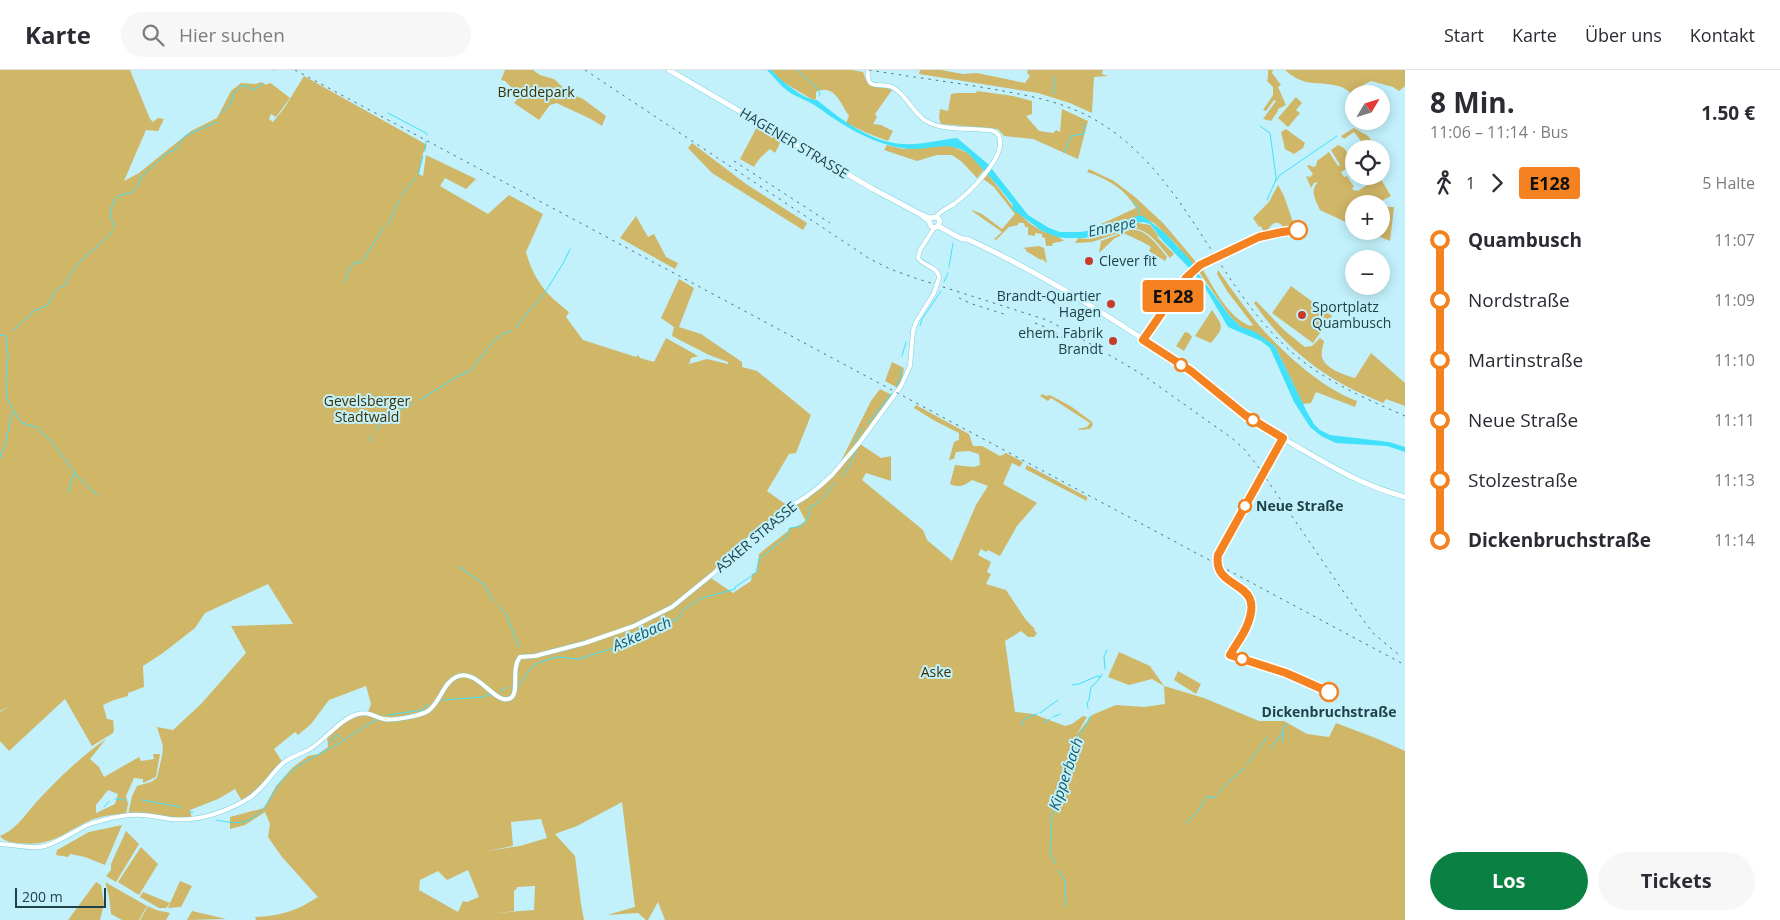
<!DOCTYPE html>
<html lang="de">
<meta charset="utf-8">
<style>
:root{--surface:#fff;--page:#f7f7f7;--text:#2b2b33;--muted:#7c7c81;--line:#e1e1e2;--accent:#0b8043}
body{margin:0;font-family:"Open Sans",sans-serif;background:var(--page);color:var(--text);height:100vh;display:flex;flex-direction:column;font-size:19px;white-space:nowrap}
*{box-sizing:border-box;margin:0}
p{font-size:16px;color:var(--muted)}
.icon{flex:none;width:28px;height:28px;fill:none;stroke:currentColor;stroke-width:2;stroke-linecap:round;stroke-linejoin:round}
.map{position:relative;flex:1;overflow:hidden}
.side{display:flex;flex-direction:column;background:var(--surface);width:375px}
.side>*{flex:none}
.badge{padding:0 10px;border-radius:4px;font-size:18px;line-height:32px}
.needle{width:32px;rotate:52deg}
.controls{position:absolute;left:1345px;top:15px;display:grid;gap:10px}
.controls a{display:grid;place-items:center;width:45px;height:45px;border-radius:50%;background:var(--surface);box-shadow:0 2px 12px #0003;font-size:25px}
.scale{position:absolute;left:15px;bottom:12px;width:91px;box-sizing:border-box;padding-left:5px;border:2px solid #1f4249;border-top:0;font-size:14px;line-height:18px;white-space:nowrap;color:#1f4249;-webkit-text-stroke:4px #c2f1fb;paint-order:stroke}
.map>.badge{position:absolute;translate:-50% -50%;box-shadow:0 0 0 2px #fff}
.legs{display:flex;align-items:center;gap:8px;height:55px;padding:0 25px;font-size:16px}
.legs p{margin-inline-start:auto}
.headline{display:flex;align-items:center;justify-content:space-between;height:85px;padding:0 25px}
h1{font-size:28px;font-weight:700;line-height:38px}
.button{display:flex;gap:10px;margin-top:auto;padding:10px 25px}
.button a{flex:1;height:58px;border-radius:30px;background:var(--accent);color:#fff;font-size:20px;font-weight:700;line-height:58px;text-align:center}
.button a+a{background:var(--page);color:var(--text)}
ul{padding:0 25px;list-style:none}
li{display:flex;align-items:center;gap:18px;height:60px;font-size:19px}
li i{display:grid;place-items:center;width:8px;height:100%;margin:0 6px;background:currentColor}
li i::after{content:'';width:12px;height:12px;margin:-6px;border:4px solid;border-radius:50%;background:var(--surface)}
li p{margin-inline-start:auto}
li:first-child i{background:linear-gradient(#0000 50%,currentColor 0)}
li:last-child i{background:linear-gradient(currentColor 50%,#0000 0)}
header{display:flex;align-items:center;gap:30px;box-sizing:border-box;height:70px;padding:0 25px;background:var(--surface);border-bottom:1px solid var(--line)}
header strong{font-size:24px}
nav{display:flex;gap:28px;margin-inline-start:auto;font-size:18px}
.search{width:350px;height:45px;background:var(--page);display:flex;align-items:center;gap:12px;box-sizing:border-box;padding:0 18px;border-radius:28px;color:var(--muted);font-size:19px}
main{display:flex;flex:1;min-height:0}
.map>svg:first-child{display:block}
</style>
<header>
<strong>Karte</strong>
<div class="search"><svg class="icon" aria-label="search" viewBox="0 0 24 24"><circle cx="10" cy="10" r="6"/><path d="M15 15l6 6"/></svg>Hier suchen</div>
<nav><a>Start</a><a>Karte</a><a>Über uns</a><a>Kontakt</a></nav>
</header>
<main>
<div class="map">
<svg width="1405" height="850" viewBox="0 0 1405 850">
<rect width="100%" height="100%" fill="#c2f1fb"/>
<!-- green -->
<path fill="#d0b667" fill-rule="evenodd" d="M0,0H130L150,49L153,52L158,48L164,49L158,61L146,60L124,111L139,103L191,61L217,48L231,21L241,13L255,14L262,12L266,15L269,13L272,14L290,28L276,47L271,44L269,49L273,52L285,37L304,6L427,75L423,83L419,104L423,106L426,85L476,109L466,119L445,108L440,116L488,144L509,125L543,144L526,182C534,211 547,225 569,242L566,247L583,270L636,287L638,285L640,288L654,292L666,268L698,286L691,288L689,294L707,289L728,294V292L709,285L672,266L674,257L661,248L679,209L694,218L679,257L701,264L742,292V297L757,301L811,345L796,383L789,384L767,421L788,436L750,467L708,506L733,523L751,511L752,504L757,502L759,484L788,461L789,458L796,457L806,451L796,433L815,421L860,374L881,388L891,386V411L866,403L862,410L923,460L927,470L952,491L976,435L988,416L972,410C964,416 959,418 950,414L955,395L974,397L980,395L979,384L969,381L956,382L954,389L949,390L954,372L959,370V363L935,351L914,338L916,335L969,364L973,376H982L1000,386L1006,383L1023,392L1020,397L1012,393L1003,414L1037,433L1017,456L1000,486L988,480L986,482L981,479L978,485L991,492L987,502L991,504L986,514L1006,520L1026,550L1035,559L1034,560L1037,563L1034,567H1028L1021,561L1005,571L1015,642L1033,644L1065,656L1072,654L1083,646L1087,647L1077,664L1092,645L1116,635L1144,637L1165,634L1164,616L1152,609L1129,615L1108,607L1119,582L1150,596L1164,616L1204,628L1259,651H1284L1307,664L1329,667L1336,653L1378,669L1405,681V850H665L658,832L648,850H646L638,843L607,845L635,837L622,732L577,756L555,764L575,786L581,834L584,850H256L255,847C279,846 297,841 318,827L282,787L268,767L270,754L265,742L245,755L230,759V747L264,738L276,716L292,698L308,686L318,684L328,677L327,666C340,655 352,648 368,642L371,634L366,616L329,630L311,654L298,665L295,662L274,679L283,693L260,719L242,731L235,719L218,729L190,740L192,749L128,745L132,726L137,716L151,712L157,708L162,686L163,676L157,657L173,660L201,634L246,583L231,556L293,554L268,514L205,543L195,558L163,583L143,596L144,617L128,623V626L114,630L103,635L107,649L113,650L114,660L113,663L92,676L65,629L9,681L0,671V642L11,635L0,641ZM541,749L547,768L520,776L487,781L513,776L511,752ZM468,800L479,827L467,832L463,831L458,842L419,820L420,810L438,801L447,810ZM535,816L534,840L496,843L514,841V820H516L517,817Z
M505,0H533L540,5L554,9L569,23L583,29L606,46L602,56C588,46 572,41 557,33L550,35L539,50L514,33L520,26L505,11L501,10Z
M771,0H852L863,2C865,6 865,10 868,13C874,19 884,16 892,20L875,44L877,47L873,54L881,55L893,61L888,71C873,66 860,60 846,53L849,46C841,34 834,13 816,22V29L813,30L783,12Z
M920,0H941L963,4L977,3L1025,13L1030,6L1027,3L1028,0H1103L1102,4L1108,6L1094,7L1092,43L1070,33L1038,23L919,4Z
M1268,0H1273L1272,3L1281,15L1278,17L1286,35L1278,39V41L1271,51L1263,49L1276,31L1274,30L1266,41L1263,40L1273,25V17L1267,11L1268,6Z
M1285,0H1405V16L1399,21L1393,17L1371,11L1363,15L1362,24H1354V28C1345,11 1322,15 1306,12C1299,10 1290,5 1285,0Z
M977,21L1013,26L1032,31V44L1026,46L1039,61L1053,63L1056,60L1060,62L1062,39L1088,51L1078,89L1033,69L1004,66L998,59L941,54L939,48L940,39L948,41L951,24L957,23H976Z
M1296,27L1302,33L1296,40L1300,43L1288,57L1278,48Z
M757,57L781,71L775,83L770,79C763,85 758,89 754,97L740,89Z
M1354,58L1368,66L1378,79H1358L1364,75L1354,62L1344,69L1341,66Z
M1286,59L1305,73L1303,78L1294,84L1285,79L1281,62Z
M692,73L746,114L807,153L803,160L712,103L688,78Z
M887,75L903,79L949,75L968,83L984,100L977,108L962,92L952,85H937L917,91L884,80Z
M1338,75L1344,78L1353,91L1345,97L1346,99L1341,102L1344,107L1347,106L1354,117L1352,118L1354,121L1356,120L1358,121L1367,115L1364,111L1371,106H1379L1391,126L1383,130L1382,133L1387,137H1394L1390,171L1366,161H1381V134H1354V156L1320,140C1316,130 1309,121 1318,112L1314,113L1311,118L1306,106L1310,107L1313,104L1307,96L1309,95L1313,97L1316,96L1317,91L1329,82L1338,96L1340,95L1331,80Z
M1089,99L1114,111L1135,127L1164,154L1196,192L1192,195L1177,175L1154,153L1137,146L1119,154L1097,159L1099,155L1136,138C1125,119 1108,109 1087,102Z
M986,105H988C1001,119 1011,138 1026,150C1030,154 1037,158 1042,161C1049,164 1058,165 1064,171L1053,173L1052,176H1046L1045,168L1042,167V164L1035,163V166L1028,165V157H1025L1024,153H1018V155L1009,157L996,170L994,169L1002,162L972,141V140L982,144L1002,159L1015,144L994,117L982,108Z
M1278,115L1284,126L1295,158L1283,159L1281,154C1271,149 1270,160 1264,163L1261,156L1259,157L1253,148L1269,132Z
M636,146L648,167L654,164L666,187L678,193L675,199L620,168Z
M1138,153L1150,155L1160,168L1156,166L1174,184L1170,188C1160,177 1148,157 1131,159L1092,172L1075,173L1078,168L1086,169Z
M1130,160C1146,158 1158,176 1167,187L1165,191L1149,181L1151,177C1143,172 1135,168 1125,164L1115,168L1099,183L1101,171Z
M1039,176L1044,178L1047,193L1042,189L1041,190L1026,181V179L1022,178Z
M1203,200C1215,220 1228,247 1250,256L1253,255L1227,221L1217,204L1218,200C1233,221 1248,243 1265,262C1288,287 1325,320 1357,331L1355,337L1316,322L1311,333L1303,334L1275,276L1241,257L1229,245L1199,202Z
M1291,216L1332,246L1313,273L1272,243Z
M1256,231L1285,261L1305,277L1312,276L1320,268L1324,271C1323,276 1321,282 1322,287C1325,299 1345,305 1355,308L1371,283L1405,313V336L1386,329L1383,333C1370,327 1357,322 1344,315C1308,295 1277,267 1254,233Z
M1212,240C1224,258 1224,256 1211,273L1195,266Z
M1185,262L1189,263L1192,267L1184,281L1176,276Z
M892,292L904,298L902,311L898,318L885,311Z
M880,319L894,326L842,393L841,391L871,331Z
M1042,324L1046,326L1050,325L1072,337L1092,352L1093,355L1090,359L1079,360L1078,359L1087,357L1090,353L1051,328L1048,331L1040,326Z
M1027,395L1087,427V431L1025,399Z
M1178,601L1201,614L1196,624L1174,610Z
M106,669L90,689L99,697L104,707L139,687L141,691L154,689L153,684H160L156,707L143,713V709L134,708L126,726L128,734L126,744C115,744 101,746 91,750C62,763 53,777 18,773C10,772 5,772 0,766C18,759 28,740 42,726C61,706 83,685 106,669ZM108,720L118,724L115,734L96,743V735Z
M122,755L105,795L85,787L70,784L68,787L56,785L57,780L89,762Z
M126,761L139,774L116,812L106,806L111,800V794Z
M141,777L158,794L139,825L118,812Z
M180,811L192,816L181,837L168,838Z
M96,812L101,815L104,834L100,850H68Z
M105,812L147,836L139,850H122L111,844L109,826Z
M143,822L170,833L166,838H159L140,827Z
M148,836C157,841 162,841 170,843L166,850H140Z
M192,841L226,849L187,850Z"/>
<!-- water -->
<path fill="#41e0fb" d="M767,0H771C781,10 803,30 817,30C840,49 872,73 903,74C921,75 939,70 957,68L988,94L1028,145L1049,158L1060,162H1081L1108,157L1137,146H1143L1165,163L1192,192V195L1229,245L1241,257L1254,261L1275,276L1307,342L1314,354L1320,360L1330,365L1389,372L1405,377V382L1387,376L1336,373L1321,366L1310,357L1294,332L1270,278L1261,271L1228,257L1207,221L1194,203L1162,170L1150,154L1143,152L1133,153L1085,168H1065L1057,167L1042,161L1012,139L1013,135L997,115L968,83C944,68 926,83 901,78C869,72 842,55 816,36C808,31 800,28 792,24C782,18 775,8 767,0Z"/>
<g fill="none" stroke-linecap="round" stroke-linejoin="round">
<!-- stream -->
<path stroke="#41e0fb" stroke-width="1" d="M273,0H274
M797,0L818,19L820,24L819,26
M1054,24V7
M222,43L231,33L233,24L241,16H246L253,20L263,14
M388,43L426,63L427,65
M1260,56L1270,63L1276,107L1275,112L1267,130
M425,81L426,71
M1064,83L1071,66L1084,64V54
M418,105L423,86
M413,111L416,108
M1276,111L1280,105L1337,66
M401,126L412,112
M1133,131L1137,136L1140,146
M388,155C393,146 394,137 400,130
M114,157V154C108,146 111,134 118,126L132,122L139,114L141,107L166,84L176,79L185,66L217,52
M949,197L953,173
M345,212L349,199L355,192L360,193L363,190L384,157
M944,212L948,203
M920,256L922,249L941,221
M516,258L526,244L542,227L564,192L570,179
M13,261L35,240L40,239L49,234C54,224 52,220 65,215C67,212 68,208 70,204C81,187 101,176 113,160
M0,265L6,266L8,286L6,312L7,327L13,341
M902,286L906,272
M896,316L900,308L901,299
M420,330L458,306L470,301L493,272L504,263L511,261
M14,342L22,353L36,357L52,372L78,407L97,425
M867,354L892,323
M376,360C383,347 401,340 413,333
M370,371L372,366
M853,374L862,359
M0,388L3,379L5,376L11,347L13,342
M841,407C847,401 854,388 856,380
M68,422L74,403
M458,496L485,515L493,531
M498,535L507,546L519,577
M1105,599L1104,587L1107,580
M1072,615L1079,614L1097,606L1101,607
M519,616L531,598L538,593L556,587L579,589L611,579L641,562H646L651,558L678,549L683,540L699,529L735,519V517L756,503L759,489L786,467L790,458L801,456L810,446L808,441L810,437C824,432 826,422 835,413
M500,621L508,617
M442,630L484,627L487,624L491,626
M1088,638L1087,633L1089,630L1091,617L1096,613L1102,604
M1040,643L1058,630
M388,645L423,640L426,635L428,634
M1053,647L1060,644
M1044,653L1050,649
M1021,656L1024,650L1030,646L1037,644
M1283,662V672
M330,673L337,664L341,669
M1271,679L1283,661L1285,654
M1247,694C1254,684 1262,677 1267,667
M1224,716L1244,698
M1219,723L1222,718
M115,729L125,730
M142,730L181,737
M104,737L109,731
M190,742H193
M216,750C228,752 243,756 253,747C256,745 260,742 262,740C271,731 275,717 284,708C299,693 318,685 336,675C350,667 364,655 379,649
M1186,753L1197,742L1207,726L1213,728L1217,726
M1055,794L1050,781L1052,745L1068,708L1079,665L1087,654L1090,646
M1058,800L1065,810L1066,836"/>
<!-- minor casing -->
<g stroke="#7dcfdf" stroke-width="5">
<path id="minor" d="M868,0C866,23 881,11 894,18C907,26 913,43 926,51C944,61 967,58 987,60C994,60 999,63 1000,70C1003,90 969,123 954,134C948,138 941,140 936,147
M934,158L920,180L918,188C924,197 938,196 939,208
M0,774C15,774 31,780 45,776C59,772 72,763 85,756C97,751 109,748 122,746C139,743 154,746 170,749C197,752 223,743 246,730C262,721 270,705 283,693C291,687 301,684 310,679C325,670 341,648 358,644C368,641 375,647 384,649C392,651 420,646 428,641C440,633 443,613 456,607C478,596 497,640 512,627C519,620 511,598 520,587L535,586L585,573L634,556L672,537L714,503L749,469L794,434L807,426L820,416L832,405L860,372L901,316L910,296L913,261L916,252L934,223"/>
</g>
<!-- major casing -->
<g stroke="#7dcfdf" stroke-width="6">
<path id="major" d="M669,0L873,119L920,144L930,148L937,147L940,151L938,156
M920,144L929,151L931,156L934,158L938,156L962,169H967C1046,205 1120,252 1191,302C1209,314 1224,329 1241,342C1258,355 1278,365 1296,376C1334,398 1362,415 1405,427"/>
</g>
<!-- minor -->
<use href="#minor" stroke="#fff" stroke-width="4"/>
<!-- major -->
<use href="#major" stroke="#fff" stroke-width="5"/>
<!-- rail -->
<path stroke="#50767e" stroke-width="1" stroke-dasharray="2.5 5" stroke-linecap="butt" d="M295,0L1405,595
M585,0L870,189L890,199L915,208L1047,250L1072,263L1143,305L1233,369L1245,380L1259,398L1356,540L1373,563L1399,585
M869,0C906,6 943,11 981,17C1019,24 1056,29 1090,47C1181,96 1211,204 1282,273C1317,308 1360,326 1405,346
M734,91L830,153
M959,228L972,234L1004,244
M1035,253L1045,257L1063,268"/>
<!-- minor-bridge casing -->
<g stroke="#7dcfdf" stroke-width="5" stroke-linecap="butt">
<path id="minor-bridge" d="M934,223L939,208"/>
</g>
<!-- minor-bridge -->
<use href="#minor-bridge" stroke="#fff" stroke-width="4"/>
</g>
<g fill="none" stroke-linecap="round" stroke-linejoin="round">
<!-- line-1 casing -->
<g stroke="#fff" stroke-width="11">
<path id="line-1" d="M1298,160L1282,162L1259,167L1200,195L1186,208L1143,270L1191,301L1245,345L1283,368L1218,485C1212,523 1269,507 1246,558C1242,567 1235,576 1230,585L1286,603L1329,622"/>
</g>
<!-- line-1 -->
<use href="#line-1" stroke="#f58220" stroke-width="8"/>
</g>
<!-- markers -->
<g fill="#fff" stroke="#f58220" stroke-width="2.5">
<circle cx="1298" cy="160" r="9"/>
<circle cx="1181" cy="295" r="6"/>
<circle cx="1253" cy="350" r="6"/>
<circle cx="1245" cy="436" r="6"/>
<circle cx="1242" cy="589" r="6"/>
<circle cx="1329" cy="622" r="9"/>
</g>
<g fill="#c73b27" stroke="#c2f1fb" stroke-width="2">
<circle cx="1089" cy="191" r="5"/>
<circle cx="1111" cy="234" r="5"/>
<circle cx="1302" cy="245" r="5"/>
<circle cx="1113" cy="271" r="5"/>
</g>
<g text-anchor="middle" stroke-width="4" stroke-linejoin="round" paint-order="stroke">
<!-- park labels -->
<g font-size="14" fill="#3f3101" stroke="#c2f1fb">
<text x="536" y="27">Breddepark</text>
<text x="367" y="336">Gevelsberger<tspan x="367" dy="16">Stadtwald</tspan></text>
<text x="936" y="607">Aske</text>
</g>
<!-- street labels -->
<g font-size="14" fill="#1f4249" stroke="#c2f1fb">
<text transform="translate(794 73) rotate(31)" y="5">HAGENER STRASSE</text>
<text transform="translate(756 467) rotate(-40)" y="5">ASKER STRASSE</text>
</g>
<!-- poi labels -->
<g font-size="14" fill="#1f4249" stroke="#c2f1fb" text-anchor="start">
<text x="1099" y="196">Clever fit</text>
<text x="1101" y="231" text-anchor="end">Brandt-Quartier<tspan x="1101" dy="16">Hagen</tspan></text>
<text x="1312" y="242">Sportplatz<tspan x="1312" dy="16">Quambusch</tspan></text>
<text x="1103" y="268" text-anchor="end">ehem. Fabrik<tspan x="1103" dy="16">Brandt</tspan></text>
</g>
<!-- stop labels -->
<g font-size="14" font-weight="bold" fill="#1f4249" stroke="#c2f1fb" text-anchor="start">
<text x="1256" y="441">Neue Straße</text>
<text x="1329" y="647" text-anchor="middle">Dickenbruchstraße</text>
</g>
<!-- water labels -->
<g font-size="15" font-style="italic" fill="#195863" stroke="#c2f1fb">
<text transform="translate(1112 157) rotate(-12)" y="5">Ennepe</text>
<text transform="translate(642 564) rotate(-24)" y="5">Askebach</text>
<text transform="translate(1066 704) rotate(-71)" y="5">Kipperbach</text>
</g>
</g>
</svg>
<div class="controls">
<a><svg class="needle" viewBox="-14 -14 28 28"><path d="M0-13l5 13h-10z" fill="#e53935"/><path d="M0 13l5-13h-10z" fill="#7c7c81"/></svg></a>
<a><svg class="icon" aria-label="locate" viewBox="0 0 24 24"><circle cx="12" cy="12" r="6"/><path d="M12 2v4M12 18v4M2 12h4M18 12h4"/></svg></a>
<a>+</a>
<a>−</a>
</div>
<div class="scale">200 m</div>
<b class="badge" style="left:1173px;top:226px;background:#f58220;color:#111">E128</b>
</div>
<section class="side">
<div class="headline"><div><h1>8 Min.</h1><p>11:06 – 11:14 · Bus</p></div><b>1.50 €</b></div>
<div class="legs"><svg class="icon" aria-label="walk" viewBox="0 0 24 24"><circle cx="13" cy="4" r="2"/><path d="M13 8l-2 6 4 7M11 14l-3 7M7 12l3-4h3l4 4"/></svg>1<svg class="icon" aria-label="forward" viewBox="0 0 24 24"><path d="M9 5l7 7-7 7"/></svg><b class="badge" style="background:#f58220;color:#111">E128</b><p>5 Halte</p></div>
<ul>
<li><i style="color:#f58220"></i><b>Quambusch</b><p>11:07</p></li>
<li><i style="color:#f58220"></i><span>Nordstraße</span><p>11:09</p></li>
<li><i style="color:#f58220"></i><span>Martinstraße</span><p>11:10</p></li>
<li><i style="color:#f58220"></i><span>Neue Straße</span><p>11:11</p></li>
<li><i style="color:#f58220"></i><span>Stolzestraße</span><p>11:13</p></li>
<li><i style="color:#f58220"></i><b>Dickenbruchstraße</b><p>11:14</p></li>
</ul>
<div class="button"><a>Los</a><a>Tickets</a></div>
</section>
</main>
